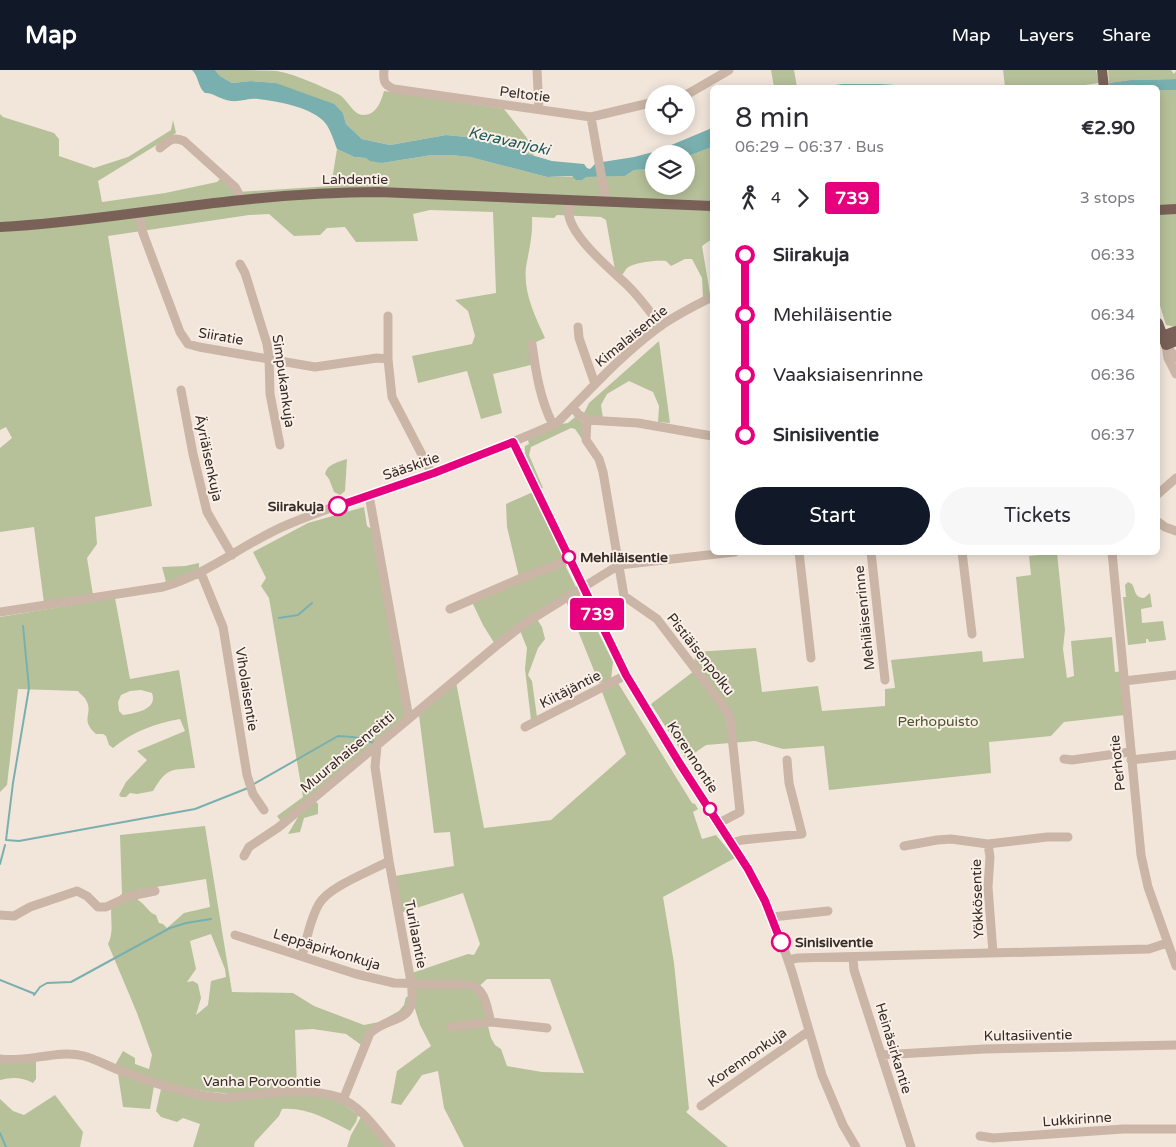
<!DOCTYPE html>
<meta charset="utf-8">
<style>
:root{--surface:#fff;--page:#f7f7f7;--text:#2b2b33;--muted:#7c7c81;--accent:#111827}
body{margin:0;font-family:"Varela Round",sans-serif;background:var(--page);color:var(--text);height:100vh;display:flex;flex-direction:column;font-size:19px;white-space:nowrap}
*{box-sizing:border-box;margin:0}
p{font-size:16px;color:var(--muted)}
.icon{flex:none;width:28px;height:28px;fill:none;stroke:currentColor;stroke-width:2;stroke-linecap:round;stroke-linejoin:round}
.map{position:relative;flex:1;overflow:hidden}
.details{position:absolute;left:710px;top:15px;width:450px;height:470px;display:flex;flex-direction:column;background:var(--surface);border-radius:8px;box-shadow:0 2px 12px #0003}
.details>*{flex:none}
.badge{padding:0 10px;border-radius:4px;font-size:18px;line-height:32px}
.buttons{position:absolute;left:645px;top:15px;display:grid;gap:10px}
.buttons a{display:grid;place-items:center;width:50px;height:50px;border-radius:50%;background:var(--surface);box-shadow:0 2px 12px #0003;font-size:25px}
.map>.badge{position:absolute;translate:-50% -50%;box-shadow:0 0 0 2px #fff}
.legs{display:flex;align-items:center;gap:8px;height:55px;padding:0 25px;font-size:16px}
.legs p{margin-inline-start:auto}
.overview{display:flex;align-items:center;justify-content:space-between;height:85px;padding:0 25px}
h1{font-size:28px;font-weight:600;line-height:38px}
.cta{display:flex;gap:10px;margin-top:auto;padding:10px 25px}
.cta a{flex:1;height:58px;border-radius:30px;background:var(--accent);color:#fff;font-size:20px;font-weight:600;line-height:58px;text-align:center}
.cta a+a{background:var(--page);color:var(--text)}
ul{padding:0 25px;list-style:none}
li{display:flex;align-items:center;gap:18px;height:60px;font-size:19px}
li i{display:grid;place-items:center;width:8px;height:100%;margin:0 6px;background:currentColor}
li i::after{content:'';width:12px;height:12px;margin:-6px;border:4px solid;border-radius:50%;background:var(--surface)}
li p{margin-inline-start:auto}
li:first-child i{background:linear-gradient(#0000 50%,currentColor 0)}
li:last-child i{background:linear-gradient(currentColor 50%,#0000 0)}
header{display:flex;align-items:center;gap:30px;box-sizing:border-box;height:70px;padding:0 25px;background:var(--accent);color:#fff}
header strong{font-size:24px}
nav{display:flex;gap:28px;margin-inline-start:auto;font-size:18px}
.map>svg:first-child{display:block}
</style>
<header>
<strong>Map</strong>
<nav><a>Map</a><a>Layers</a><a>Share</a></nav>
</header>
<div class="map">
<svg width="1176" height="1077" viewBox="0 0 1176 1077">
<rect width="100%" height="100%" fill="#f2e6db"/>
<!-- green -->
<path fill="#b6c19a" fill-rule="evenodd" d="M215,0C235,0 258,0 277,1C298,5 318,15 338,24C347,28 353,45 363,45C377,45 381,31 384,21L504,39L527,68L534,86L528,84L510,67L488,69L446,65L390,75L362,69L346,54L343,43L276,13L251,11L232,13L220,6Z
M771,0H794L797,17H774Z
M1003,0H1096L1099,13L1078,16L1005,17Z
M1108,0H1171L1174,4L1176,1V9L1130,10L1109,13Z
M1158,20H1176V257L1166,255L1158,229Z
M0,44L3,47L54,63L59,69V86L94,98L128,87L171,60L173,50L176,63L98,111L102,132L165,123L217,112L222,107L238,122L331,116L337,79L354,87L366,88L382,93L432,85H450L470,87L547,107L625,106L634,100L654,99V116H686V87L712,77V169L702,176L710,224L703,227L702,208L692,189H685L671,196L666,191C657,190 635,192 627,198C625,200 624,203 622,205L615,200L606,150L601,147L557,145L554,148L532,147C533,165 529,180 526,197C523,222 535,246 545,268L532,274L535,294L493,304L502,343L481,349L467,301L418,313L412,286L472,274L475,266L468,241L455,230L496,223L493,142L430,140L413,144L418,171L356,172L345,157L327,158L320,165L294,166L269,144L249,145L108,166L152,436L95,447L97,474L87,488L93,525L44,533L34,457L0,462V378L12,368L6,357L0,360Z
M659,271L670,353L658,352L659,336L653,322L629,311L607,324L601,335L603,348L590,347L584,343L589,333Z
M575,347L586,355L584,372L575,359L571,358L531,377L529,385L543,418L541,419C535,407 523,390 525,376L529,374L528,370L562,354L568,353Z
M347,389L345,421L340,425L334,422L329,409L325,404C327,394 338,392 347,389Z
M533,422L565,486L563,491L613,592L611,610L599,613L566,531L535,546L542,557L545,569L538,578L528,605L532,611L537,647L531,650L525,599L527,578L519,558L496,576L483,555L472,532L519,507L507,457L506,434Z
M364,437L367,456L373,460L406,647L312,727L318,734V744L304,748L300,762L288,764L298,747L282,753L277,746L303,727L269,528L261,516L266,508L253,482L308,453Z
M1057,483L1065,560L1063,579L1067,608L1074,606L1071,571L1112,567L1115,602L1123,601L1125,645L1064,652L1051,666L989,672L991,703L829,720L824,676L783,679L755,671L706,675L686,689L651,634L694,601L695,582L756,578L762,622L818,616L822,641L885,636V619L895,618L891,590L982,581L983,592L1024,588L1016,507L1031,505L1029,486Z
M199,493V500L166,512L162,497L185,496Z
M1128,512L1132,514C1136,521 1134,527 1144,528L1150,523L1152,537L1141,539L1142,553L1163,551L1166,570L1149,572L1148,569H1146V573L1128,575L1123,527H1126L1125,515Z
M115,528L130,609L179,600L195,698C169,700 167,698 153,721L137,724L130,723L126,727H121L119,725L126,712L147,690L137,681L185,661L180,649C156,653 132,662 113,678L109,675L106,666L103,664H96C79,649 94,644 86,630C85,627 80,624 78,621L18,619L7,715L0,722V547ZM141,620L152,623C158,640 135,643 123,645L119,641L118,632L121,625L130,621Z
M456,612L484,758L551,750L626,684L602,622L618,613L692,733L695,734L698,739L693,742L702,769L716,765L735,788L663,827L674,893L689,1039L686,1042L728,1077H464L444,1038L438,1001L422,1005L401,1035L391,1033L397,1001L431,976L420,955L414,936L375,959L364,977L346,964L313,959L295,960L297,1019C273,1020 247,1025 223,1023C185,1021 151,1008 115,995L123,981L135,988V994L149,999L152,985L137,943L108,874C115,860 109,847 112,832L122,824L120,765L205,756L232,922L293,923L314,936L364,955L379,952L399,941L404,935L406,927L413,926L409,904L468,884L474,885L480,874L463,823L401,843L395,806L454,796L450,762L434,763L419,645ZM206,809L210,837L184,843L167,858L163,854L159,853L156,845C149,843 145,834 138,830V820ZM211,864L225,899L226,907L211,911L208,935L196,945L201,928L198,914L193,911L187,912L196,899L190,871ZM487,909H550L584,1003L542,1002L507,996L501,979L495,975L491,968L480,925L476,919Z
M36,990V1009L33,1013C22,1007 12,1007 0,1010V992Z
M118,1004L154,1016L150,1039L123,1037Z
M161,1019L200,1029L296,1025L330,1027L345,1035L358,1045L356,1052L350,1061C329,1050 307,1037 282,1039L279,1046L255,1072L254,1077H193L200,1054L183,1048L177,1052L161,1047L156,1041Z
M55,1025L83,1062L80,1077H0V1029L13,1041L24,1045Z
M361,1047L386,1077H347L351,1065Z"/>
<!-- water -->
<path fill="#79b0af" d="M192,0H215L220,6L232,13L251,11L276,13L334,34L343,43L346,54L362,69L390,75L446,65L488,69L510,67L528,84L552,91L584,94L587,98L590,99L596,93L634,87L657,81L712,58V77L686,87V84H654V99L634,100L625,106L586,107L582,110H576L572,106L547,107L470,87L450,85H432L382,93L370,91L366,88L354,87L337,79C334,71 331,61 326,54C315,38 277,31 258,29C249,28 240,32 231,31C221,30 214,23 205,23C198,18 199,7 192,0Z
M1176,9V20H1158V18L1110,17L1109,13L1130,10Z
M842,14H881L923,17H823Z"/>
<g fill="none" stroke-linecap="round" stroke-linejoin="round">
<!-- stream -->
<path stroke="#79b0af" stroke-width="2" d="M279,548L298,545L312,533
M23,556L29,618L13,713L6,770L19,771L195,739L248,718
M254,714L338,666C351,667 362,667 373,673L375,672
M0,794L5,775
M0,910L35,924
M34,925L40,917L47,913L71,912L170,858L186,853L211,849
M0,1063L6,1077"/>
<!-- minor -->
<path stroke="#cab5a6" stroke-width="9" d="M384,0C383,11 384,15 394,19L591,47L654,32
M537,0L539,39
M686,25L729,0
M591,47L606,132
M160,78C169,71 172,66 184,71L235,117L242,130
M569,130C569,135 568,141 569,146C574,169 609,198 626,214C639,226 650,242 661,256
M140,143L141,157L144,166L180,262L188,274L199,277L315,297L377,288L388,289
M240,194L245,203L267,274L269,288L270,324L280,375
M388,246V289L392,327L432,404
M578,257L579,268L595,314
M532,274C536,303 540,329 553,355
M1166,275L1168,288L1176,304
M1166,275L1176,288
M181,320L193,384L207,442L232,485
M573,337L578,344L587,350L638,353L712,366
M587,350L586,370L599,389L603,402L624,526L657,549L722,634L730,647L740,742L719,753
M513,372L626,605L680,694L748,799L765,831L778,861L792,902L822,1005L843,1055L856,1077
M1158,424L1176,408
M369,425L409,648
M1158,452L1165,457L1176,461
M799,482L811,588
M871,482L885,610
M962,482L972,564
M1112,482L1141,785L1148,817L1176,896
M201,503L223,557L247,705L253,724L264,740
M450,539L519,509L570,490
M0,542L163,517C209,504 245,472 289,454C332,436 378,422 422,407C466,392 510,373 553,355L559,351C591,319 622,284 659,257C676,245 694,236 712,227
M1124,611L1176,605
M525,657L626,605
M1064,689L1072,690L1130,682
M1131,690L1176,685
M732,773L742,770L802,764L789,713L787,690
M988,774L990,787L988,817L993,883
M904,776L937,770L951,769L988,774L1047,767H1068
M244,786L249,777L279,757L496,576L524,554L619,495L735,482
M0,845L14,846L30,837L77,821L87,826L98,837H106L130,826L155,821
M772,847L828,841
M235,865L356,904L394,913L471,915C486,919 487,940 491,952
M302,886C307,869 310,849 319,834C328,817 371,801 389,791
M853,888L854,900L911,1077
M788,890L798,888L1149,879L1167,873
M451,957L491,952L547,958
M881,985L984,979L1176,975
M0,989C28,993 57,979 84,986C95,989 106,995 116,999C151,1012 186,1025 224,1028C256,1025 308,1016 338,1027C361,1036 376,1059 391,1077
M343,1030L370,963C393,943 418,956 411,912L389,791L375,697L377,676
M701,1036L809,961
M980,1066L993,1068L1123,1059H1176"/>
<!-- major -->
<path stroke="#796158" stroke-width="10" d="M1102,0L1104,18
M1158,140L1176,139
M0,157C81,153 161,138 242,130C288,125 333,122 379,122L712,136
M1158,253L1166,275L1176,271
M1162,266L1176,261"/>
</g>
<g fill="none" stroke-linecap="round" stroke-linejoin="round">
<!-- line-1 casing -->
<g stroke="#fff" stroke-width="11">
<path id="line-1" d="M338,436L434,403L513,372L626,605L680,694L748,799L765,831L781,872"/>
</g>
<!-- line-1 -->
<use href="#line-1" stroke="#e6007e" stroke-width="8"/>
</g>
<!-- markers -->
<g fill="#fff" stroke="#e6007e" stroke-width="2.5">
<circle cx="338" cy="436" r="9"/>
<circle cx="569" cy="487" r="6"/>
<circle cx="710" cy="739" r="6"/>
<circle cx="781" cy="872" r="9"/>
</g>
<g text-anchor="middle" stroke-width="4" stroke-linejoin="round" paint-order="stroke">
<!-- street labels -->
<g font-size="14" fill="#362b27" stroke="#faf0e7">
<text transform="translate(525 24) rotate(7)" y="5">Peltotie</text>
<text x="355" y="114">Lahdentie</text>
<text transform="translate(221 266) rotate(10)" y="5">Siiratie</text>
<text transform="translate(631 266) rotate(-39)" y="5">Kimalaisentie</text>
<text transform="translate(284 311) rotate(82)" y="5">Simpukankuja</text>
<text transform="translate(209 388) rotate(78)" y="5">Äyriäisenkuja</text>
<text transform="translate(411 396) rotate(-19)" y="5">Sääskitie</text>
<text transform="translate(864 548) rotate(-96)" y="5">Mehiläisenrinne</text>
<text transform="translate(701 584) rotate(52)" y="5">Pistiäisenpolku</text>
<text transform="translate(247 619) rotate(81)" y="5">Viholaisentie</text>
<text transform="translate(570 619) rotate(-27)" y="5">Kiitäjäntie</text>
<text transform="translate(347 682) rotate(-40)" y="5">Muurahaisenreitti</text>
<text transform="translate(693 687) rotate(57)" y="5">Korennontie</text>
<text transform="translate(1117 693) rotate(-96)" y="5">Perhotie</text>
<text transform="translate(977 829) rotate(-92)" y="5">Yökkösentie</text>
<text transform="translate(416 864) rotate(79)" y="5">Turilaantie</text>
<text transform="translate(327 879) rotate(17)" y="5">Leppäpirkonkuja</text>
<text transform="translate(1028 965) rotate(-1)" y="5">Kultasiiventie</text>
<text transform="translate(894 978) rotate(73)" y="5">Heinäsirkantie</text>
<text transform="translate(747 987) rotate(-35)" y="5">Korennonkuja</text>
<text x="262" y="1016">Vanha Porvoontie</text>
<text transform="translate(1077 1049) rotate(-4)" y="5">Lukkirinne</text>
</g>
<!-- stop labels -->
<g font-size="14" font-weight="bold" fill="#362b27" stroke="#faf0e7" text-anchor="start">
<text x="324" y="441" text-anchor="end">Siirakuja</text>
<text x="580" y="492">Mehiläisentie</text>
<text x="795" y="877">Sinisiiventie</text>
</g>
<!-- park labels -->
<g font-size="14" fill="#48552b" stroke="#faf0e7">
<text x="938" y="656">Perhopuisto</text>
</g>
<!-- water labels -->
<g font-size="15" font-style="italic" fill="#1c5759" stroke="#faf0e7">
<text transform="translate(509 71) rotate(13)" y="5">Keravanjoki</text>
</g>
</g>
</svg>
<div class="buttons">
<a><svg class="icon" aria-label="locate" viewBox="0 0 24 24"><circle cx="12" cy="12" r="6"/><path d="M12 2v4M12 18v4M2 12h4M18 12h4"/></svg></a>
<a><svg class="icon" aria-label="layers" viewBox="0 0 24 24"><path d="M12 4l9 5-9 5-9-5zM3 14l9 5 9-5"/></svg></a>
</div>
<b class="badge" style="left:597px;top:544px;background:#e6007e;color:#fff">739</b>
<section class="details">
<div class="overview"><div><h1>8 min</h1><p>06:29 – 06:37 · Bus</p></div><b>€2.90</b></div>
<div class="legs"><svg class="icon" aria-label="walk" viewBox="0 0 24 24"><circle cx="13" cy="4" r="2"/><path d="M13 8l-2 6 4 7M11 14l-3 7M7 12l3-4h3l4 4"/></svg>4<svg class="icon" aria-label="forward" viewBox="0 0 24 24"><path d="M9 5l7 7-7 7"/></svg><b class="badge" style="background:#e6007e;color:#fff">739</b><p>3 stops</p></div>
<ul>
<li><i style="color:#e6007e"></i><b>Siirakuja</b><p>06:33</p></li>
<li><i style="color:#e6007e"></i><span>Mehiläisentie</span><p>06:34</p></li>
<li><i style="color:#e6007e"></i><span>Vaaksiaisenrinne</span><p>06:36</p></li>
<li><i style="color:#e6007e"></i><b>Sinisiiventie</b><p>06:37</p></li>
</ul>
<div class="cta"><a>Start</a><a>Tickets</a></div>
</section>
</div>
